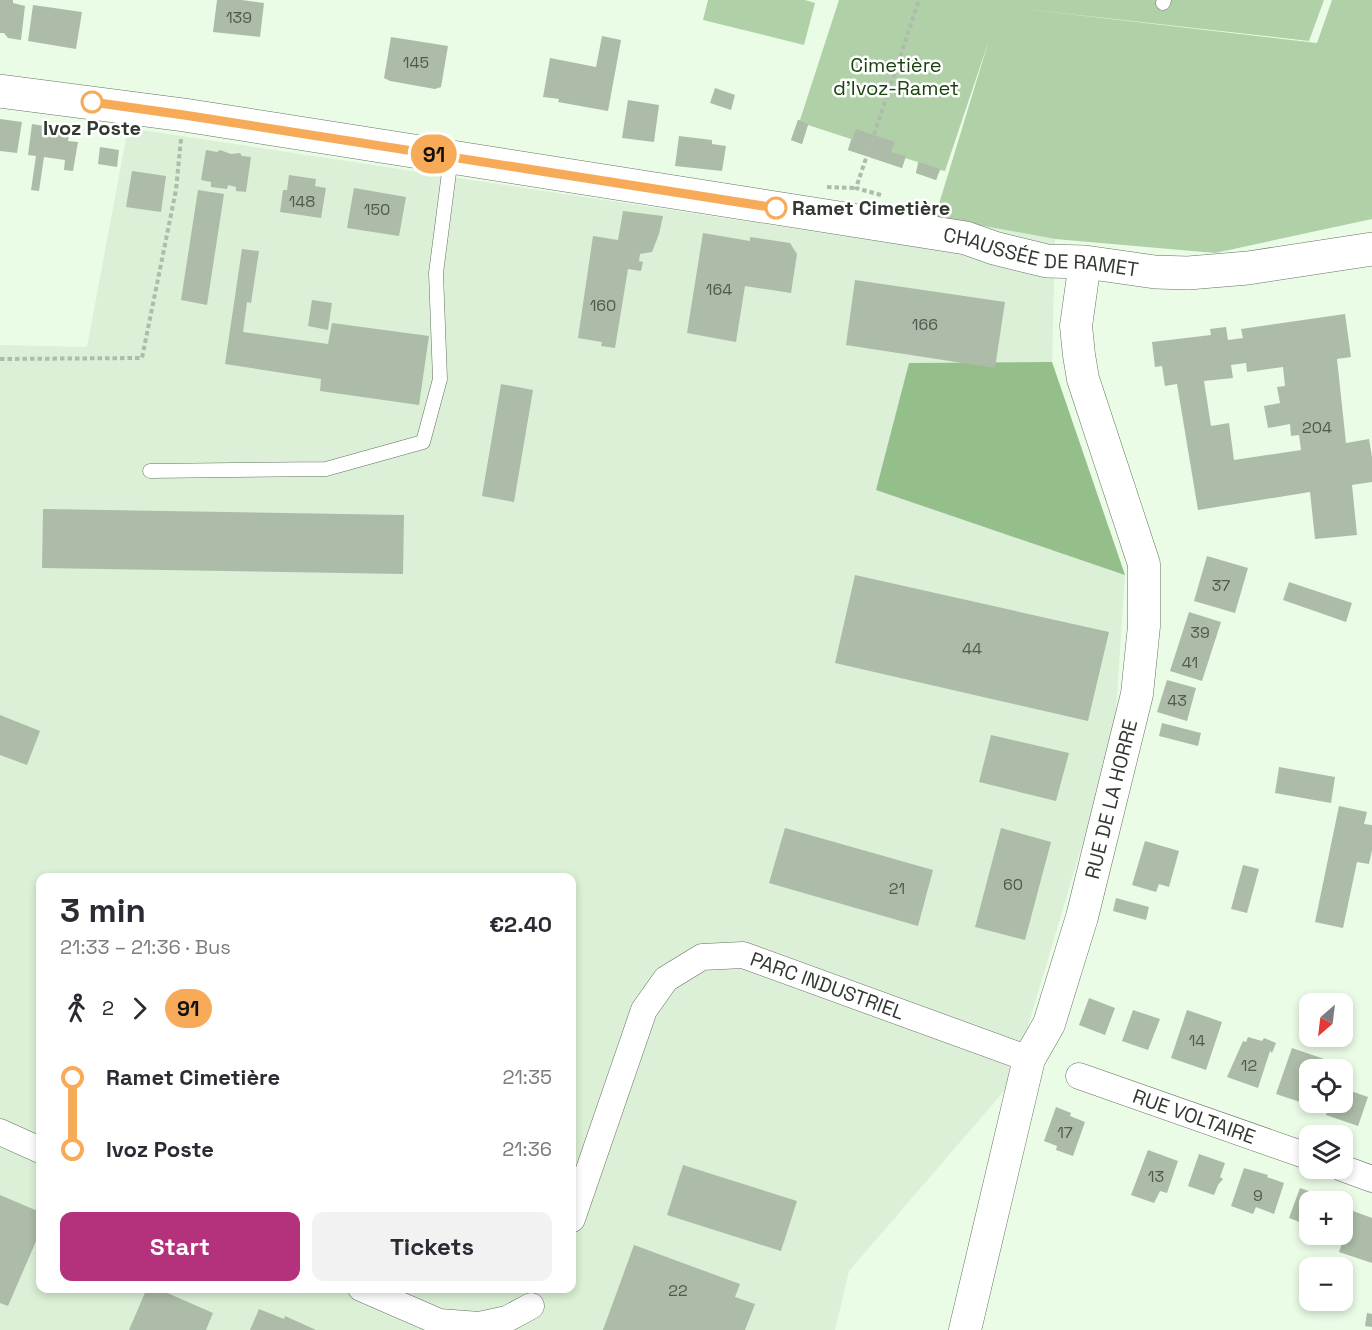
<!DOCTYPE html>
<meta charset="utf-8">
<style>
:root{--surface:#fff;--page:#f2f2f3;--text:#2b2b33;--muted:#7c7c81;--accent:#b4327c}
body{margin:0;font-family:"Space Grotesk",sans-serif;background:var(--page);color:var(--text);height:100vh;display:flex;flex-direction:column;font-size:22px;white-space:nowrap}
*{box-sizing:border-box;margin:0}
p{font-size:20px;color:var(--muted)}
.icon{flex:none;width:33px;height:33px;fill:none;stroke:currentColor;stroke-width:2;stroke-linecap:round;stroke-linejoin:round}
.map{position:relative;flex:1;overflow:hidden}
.panel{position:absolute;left:36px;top:873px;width:540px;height:420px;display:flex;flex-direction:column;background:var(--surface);border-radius:12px;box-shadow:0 3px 9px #0003}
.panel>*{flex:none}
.badge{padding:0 12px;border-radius:20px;font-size:21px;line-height:39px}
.needle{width:39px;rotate:208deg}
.fabs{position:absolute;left:1299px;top:993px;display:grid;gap:12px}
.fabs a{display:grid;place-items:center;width:54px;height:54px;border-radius:12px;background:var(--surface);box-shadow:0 3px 9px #0003;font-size:30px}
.map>.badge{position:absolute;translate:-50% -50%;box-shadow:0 0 0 3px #fff}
.legs{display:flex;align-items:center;gap:9px;height:66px;padding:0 24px;font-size:20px}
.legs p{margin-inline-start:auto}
.overview{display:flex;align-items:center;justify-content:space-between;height:102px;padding:0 24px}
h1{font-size:33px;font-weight:800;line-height:45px}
.primary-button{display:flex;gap:12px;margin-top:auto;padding:12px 24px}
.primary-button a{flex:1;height:69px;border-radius:12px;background:var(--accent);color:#fff;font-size:24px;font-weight:800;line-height:69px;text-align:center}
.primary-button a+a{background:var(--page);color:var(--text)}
ul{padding:0 24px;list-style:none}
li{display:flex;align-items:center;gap:21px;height:72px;font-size:22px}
li i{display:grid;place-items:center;width:9px;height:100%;margin:0 8px;background:currentColor}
li i::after{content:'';width:15px;height:15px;margin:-8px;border:4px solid;border-radius:50%;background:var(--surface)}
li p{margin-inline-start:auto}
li:first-child i{background:linear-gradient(#0000 50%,currentColor 0)}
li:last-child i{background:linear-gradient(currentColor 50%,#0000 0)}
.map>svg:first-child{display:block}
</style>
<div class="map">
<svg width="1372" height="1330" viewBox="0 0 1372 1330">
<rect width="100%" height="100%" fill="#eafbe6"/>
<!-- built -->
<path fill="#dbf0d6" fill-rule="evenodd" d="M128,128L929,249L935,217L1055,239L1052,362L1125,575L1114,738L1011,1083L849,1271L835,1330H0V345L87,347ZM40,878H572V1288H40Z"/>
<!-- green -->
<path fill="#b0d1a8" d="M708,0H805L815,3L804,45L703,20Z
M839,0H1324L1309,41L999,6L1317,43L1332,0H1372V219L1215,253L1055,239L935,217L989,40L945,171L940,170L936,180L916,173L918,162L905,158L902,168L848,150L851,139L808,125L802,144L791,140L798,120H800Z"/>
<!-- forest -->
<path fill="#94be8a" d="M1052,362L1125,575L876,490L909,363Z"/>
<!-- building -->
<path fill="#acbca8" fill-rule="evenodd" d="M0,0H13V3L25,6L21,40L8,38L4,33H0Z
M217,0H242L264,3L260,37L213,32Z
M33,5L82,12L76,49L28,41Z
M602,36L621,40L608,111L558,102L559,99L543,97L550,58L596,67Z
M391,37L448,46L441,87L435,89L390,81L384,78Z
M715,88L735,95L731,110L710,103Z
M628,100L659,105L654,142L622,138Z
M0,119L22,122L17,153L0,151Z
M798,120L808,124L802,144L791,140Z
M32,124L70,130L68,141L78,142L73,171L64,170L65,160L44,157L39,191L31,190L36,156L28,155Z
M856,129L895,142L891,152L906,156L902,168L848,150Z
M679,136L712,140V144L726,146L722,171L675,166Z
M100,147L119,150L117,167L98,164Z
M206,150L217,152L220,150L231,154L240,153L242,156L251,157L246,192L236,191V187L228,185L227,189L211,187V182L201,180Z
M919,162L940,169L936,180L916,173Z
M132,171L166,176L161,212L126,207Z
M289,175L316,179L315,186L326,188L321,218L280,212L283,190H287Z
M354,188L406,197L399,236L347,228Z
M198,190L224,194L207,305L181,300Z
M623,211L663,216L659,234L652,252L640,254L639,261L643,262L641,271L628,269L615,348L601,346L602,342L578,338L593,236L618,240Z
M703,233L750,241V237L790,243L797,254L791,293L745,286L736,342L687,333Z
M242,249L259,251L251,303L247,302L243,332L328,344L332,323L429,336L419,405L320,391L321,379L225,364Z
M855,280L1005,302L995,368L846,345Z
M312,300L332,303L328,330L308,326Z
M1345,314L1351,357L1337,359L1346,443L1369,439L1372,457V482L1352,485L1357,535L1315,539L1310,492L1198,510L1177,384L1165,386L1162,366L1155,367L1152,342L1211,335L1210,329L1226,327L1228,340L1243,338L1241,329ZM1246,363L1247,372L1283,367L1285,386L1277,387L1280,403L1264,406L1268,428L1290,424L1291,436L1299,435L1301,450L1234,460L1229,423L1211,426L1204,381L1233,378L1231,365Z
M501,384L533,390L514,502L482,496Z
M43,509L404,515L403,574L42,568Z
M1207,556L1248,568L1235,613L1194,601Z
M855,575L1109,632L1088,721L835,663Z
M1289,582L1352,603L1346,622L1283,600Z
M1189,612L1221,622L1202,681L1170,671Z
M1167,680L1196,688L1187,721L1157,712Z
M0,715L40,731L27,765L0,755Z
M1162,723L1201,733L1198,746L1159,736Z
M991,735L1069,753L1056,801L979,782Z
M1279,767L1335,777L1331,803L1275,793Z
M1339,806L1367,812L1364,824L1372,825V850L1369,864L1357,862L1343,928L1315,922Z
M785,828L933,870L918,926L769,883Z
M1001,828L1051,842L1025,940L975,927Z
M1145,841L1179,851L1169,887L1159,884L1156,892L1132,885Z
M1243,865L1259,869L1247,913L1231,909Z
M1116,898L1149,907L1146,920L1113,911Z
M1089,998L1115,1008L1105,1035L1079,1025Z
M1133,1010L1160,1019L1148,1050L1122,1041Z
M1187,1010L1222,1022L1206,1070L1171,1058Z
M1248,1037L1262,1041L1264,1038L1276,1043L1272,1053L1270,1051L1258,1088L1227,1077L1243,1041L1246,1042Z
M1292,1048L1327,1060L1324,1070H1310V1102H1313L1312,1106L1276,1094Z
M1342,1088L1368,1097L1358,1126L1326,1115L1330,1102H1342Z
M1056,1107L1071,1113L1070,1116L1085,1122L1073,1156L1056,1150L1057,1146L1044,1141Z
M1148,1150L1178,1161L1167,1193L1160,1191L1154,1203L1131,1195Z
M1199,1154L1225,1163L1220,1177L1223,1179L1218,1185L1214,1195L1188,1186Z
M683,1165L797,1201L781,1251L667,1215Z
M1244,1168L1268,1175L1267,1177L1284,1183L1274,1214L1256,1207L1253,1214L1231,1206Z
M1300,1188L1331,1199L1330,1202H1310V1234H1317L1316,1237L1299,1231L1302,1223L1289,1218Z
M0,1195L40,1212V1232L8,1306L0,1303Z
M1353,1211L1372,1218V1263L1339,1252Z
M634,1245L740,1284L735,1297L755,1304L745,1330H603Z
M147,1288H156L213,1313L206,1330H129Z
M259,1309L284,1319L285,1316L316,1330H250Z
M1367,1313L1372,1314V1327L1365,1326Z"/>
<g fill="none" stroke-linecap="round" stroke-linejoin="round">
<!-- service casing -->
<g stroke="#657361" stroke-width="15">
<path id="service" d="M1163,3L1164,0
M150,471L326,469L423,442L440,379L436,273L451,157"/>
</g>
<!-- minor casing -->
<g stroke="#657361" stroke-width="27">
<g id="minor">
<path id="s1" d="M1079,1076L1310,1157"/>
<path d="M0,1132L40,1150"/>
<path d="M1342,1168L1372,1179"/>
<path id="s2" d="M572,1219L644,1010L666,979L702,957L743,955L1029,1059"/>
<path d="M361,1288L439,1322L479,1325L507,1319L531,1306"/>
</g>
</g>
<!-- tertiary casing -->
<g stroke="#657361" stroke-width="33">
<g id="tertiary">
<path id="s3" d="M965,1330L1029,1059L1049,1024L1082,917L1137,694L1144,626V564L1083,379L1079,355L1076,326L1085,262"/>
</g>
</g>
<!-- secondary casing -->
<g stroke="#657361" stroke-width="34">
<g id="secondary">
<path id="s4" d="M0,91L184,115L966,238L994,248L1047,261L1085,262L1155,272L1188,273L1248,268L1372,249"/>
</g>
</g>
<!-- path -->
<path stroke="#aebcab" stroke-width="4" stroke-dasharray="4.5 3" stroke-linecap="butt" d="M827,187L856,188
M881,195L856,188L919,0
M0,359L142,358L176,190L181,139"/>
<!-- service -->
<use href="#service" stroke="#fff" stroke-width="14"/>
<!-- minor -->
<use href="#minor" stroke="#fff" stroke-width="26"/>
<!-- tertiary -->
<use href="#tertiary" stroke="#fff" stroke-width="32"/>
<!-- secondary -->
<use href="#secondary" stroke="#fff" stroke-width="33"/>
</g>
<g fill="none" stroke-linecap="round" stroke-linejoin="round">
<!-- line-1 casing -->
<g stroke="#fff" stroke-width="14">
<path id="line-1" d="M92,102L184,115L776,208"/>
</g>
<!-- line-1 -->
<use href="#line-1" stroke="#f7ab59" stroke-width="9"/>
</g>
<!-- markers -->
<g fill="#fff" stroke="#f7ab59" stroke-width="3">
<circle cx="92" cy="102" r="10"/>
<circle cx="776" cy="208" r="10"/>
</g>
<g text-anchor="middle" stroke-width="5" stroke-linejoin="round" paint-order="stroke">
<!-- number labels -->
<g font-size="16" fill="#505a4f">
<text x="239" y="23">139</text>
<text x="416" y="68">145</text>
<text x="302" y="207">148</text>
<text x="377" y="215">150</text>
<text x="719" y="295">164</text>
<text x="603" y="311">160</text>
<text x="925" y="330">166</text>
<text x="1317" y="433">204</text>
<text x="1221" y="591">37</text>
<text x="1200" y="638">39</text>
<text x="972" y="654">44</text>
<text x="1190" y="668">41</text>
<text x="1177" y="706">43</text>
<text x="1013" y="890">60</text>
<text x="897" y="894">21</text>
<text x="1197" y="1046">14</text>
<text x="1249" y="1071">12</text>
<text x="1065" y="1138">17</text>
<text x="1156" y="1182">13</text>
<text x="1258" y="1201">9</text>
<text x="678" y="1296">22</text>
</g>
<!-- park labels -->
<g font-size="20" fill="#1a430e" stroke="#fff">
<text x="896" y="72">Cimetière<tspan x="896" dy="23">d'Ivoz-Ramet</tspan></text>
</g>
<!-- stop labels -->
<g font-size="20" font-weight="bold" fill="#323931" stroke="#fff">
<text x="92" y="135">Ivoz Poste</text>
<text x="792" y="215" text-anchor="start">Ramet Cimetière</text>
</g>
<!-- street labels -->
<g font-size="20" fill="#323931" stroke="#fff">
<text dy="7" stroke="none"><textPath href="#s4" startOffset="1054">CHAUSSÉE DE RAMET</textPath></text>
<text dy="7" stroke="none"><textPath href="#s3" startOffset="552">RUE DE LA HORRE</textPath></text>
<text dy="7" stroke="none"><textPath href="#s2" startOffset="432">PARC INDUSTRIEL</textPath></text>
<text dy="7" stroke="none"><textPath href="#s1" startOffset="122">RUE VOLTAIRE</textPath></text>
</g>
</g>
</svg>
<div class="fabs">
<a><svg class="needle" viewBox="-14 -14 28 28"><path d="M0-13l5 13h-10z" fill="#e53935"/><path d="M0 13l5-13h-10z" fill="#7c7c81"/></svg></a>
<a><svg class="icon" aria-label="locate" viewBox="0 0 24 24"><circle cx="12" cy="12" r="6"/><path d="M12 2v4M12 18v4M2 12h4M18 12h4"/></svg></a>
<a><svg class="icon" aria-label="layers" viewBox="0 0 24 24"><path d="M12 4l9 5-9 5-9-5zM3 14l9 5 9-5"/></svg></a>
<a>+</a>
<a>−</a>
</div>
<b class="badge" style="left:434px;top:154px;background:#f7ab59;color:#111">91</b>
<section class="panel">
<div class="overview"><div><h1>3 min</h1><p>21:33 – 21:36 · Bus</p></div><b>€2.40</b></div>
<div class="legs"><svg class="icon" aria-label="walk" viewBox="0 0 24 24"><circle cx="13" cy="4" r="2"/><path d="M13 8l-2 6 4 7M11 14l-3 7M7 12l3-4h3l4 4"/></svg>2<svg class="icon" aria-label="forward" viewBox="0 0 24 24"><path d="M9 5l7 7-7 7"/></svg><b class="badge" style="background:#f7ab59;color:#111">91</b></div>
<ul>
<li><i style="color:#f7ab59"></i><b>Ramet Cimetière</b><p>21:35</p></li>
<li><i style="color:#f7ab59"></i><b>Ivoz Poste</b><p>21:36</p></li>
</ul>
<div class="primary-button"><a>Start</a><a>Tickets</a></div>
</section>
</div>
